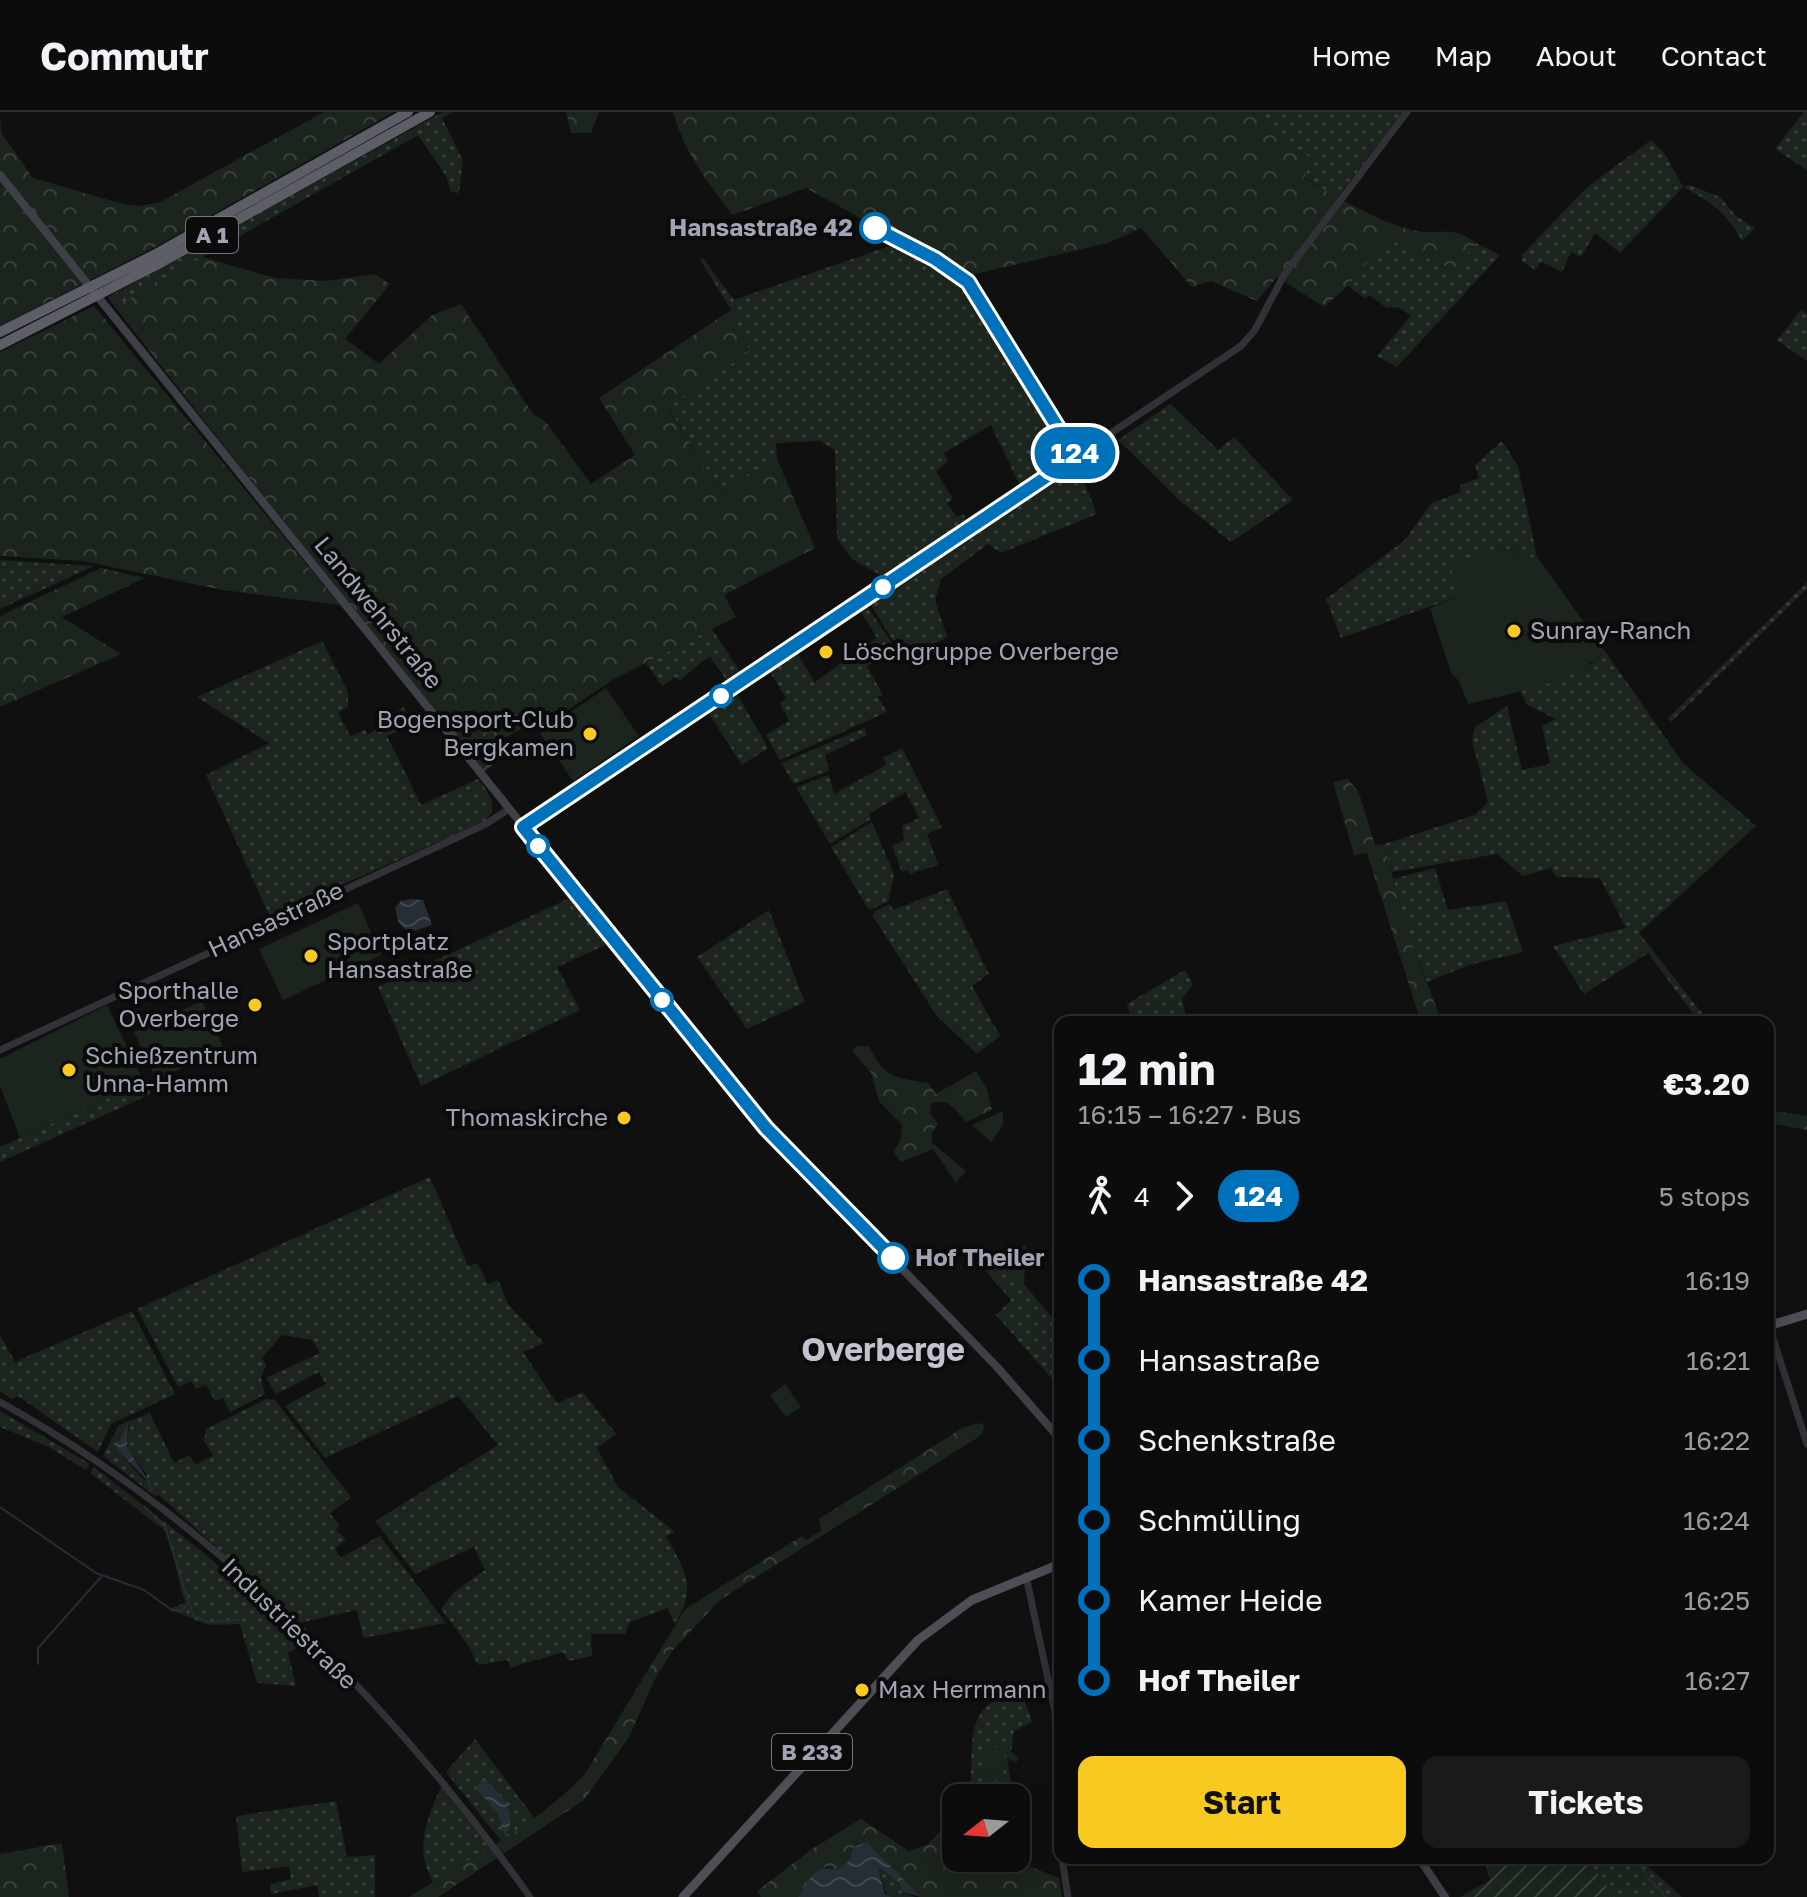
<!DOCTYPE html>
<meta charset="utf-8">
<style>
:root{--surface:#0c0c0d;--page:#1a1a1b;--text:#f1f3f6;--muted:#9a9b9d;--line:#2c2c2e;--accent:#f8ca21}
body{margin:0;font-family:"Golos Text",sans-serif;background:var(--page);color:var(--text);height:100vh;display:flex;flex-direction:column;font-size:30px;white-space:nowrap}
*{box-sizing:border-box;margin:0}
p{font-size:26px;color:var(--muted)}
.icon{flex:none;width:44px;height:44px;fill:none;stroke:currentColor;stroke-width:2;stroke-linecap:round;stroke-linejoin:round}
.map{position:relative;flex:1;overflow:hidden}
.side{position:absolute;left:1054px;top:904px;width:720px;height:848px;display:flex;flex-direction:column;background:var(--surface);border-radius:16px;box-shadow:0 4px 20px #0003,0 0 0 2px var(--line)}
.side>*{flex:none}
.badge{padding:0 16px;border-radius:26px;font-size:28px;line-height:52px}
.needle{width:52px;rotate:253deg}
.controls{position:absolute;left:942px;top:1672px;display:grid;gap:16px}
.controls a{display:grid;place-items:center;width:88px;height:88px;border-radius:16px;background:var(--surface);box-shadow:0 4px 20px #0003,0 0 0 2px var(--line);font-size:40px}
.map>.badge{position:absolute;translate:-50% -50%;box-shadow:0 0 0 4px #fff}
.legs{display:flex;align-items:center;gap:12px;height:88px;padding:0 24px;font-size:26px}
.legs p{margin-inline-start:auto}
.summary{display:flex;align-items:center;justify-content:space-between;height:136px;padding:0 24px}
h1{font-size:44px;font-weight:700;line-height:60px}
.action{display:flex;gap:16px;margin-top:auto;padding:16px 24px}
.action a{flex:1;height:92px;border-radius:16px;background:var(--accent);color:#111;font-size:32px;font-weight:700;line-height:92px;text-align:center}
.action a+a{background:var(--page);color:var(--text)}
ul{padding:0 24px;list-style:none}
li{display:flex;align-items:center;gap:28px;height:80px;font-size:30px}
li i{display:grid;place-items:center;width:12px;height:100%;margin:0 10px;background:currentColor}
li i::after{content:'';width:20px;height:20px;margin:-10px;border:6px solid;border-radius:50%;background:var(--surface)}
li p{margin-inline-start:auto}
li:first-child i{background:linear-gradient(#0000 50%,currentColor 0)}
li:last-child i{background:linear-gradient(currentColor 50%,#0000 0)}
header{display:flex;align-items:center;gap:48px;box-sizing:border-box;height:112px;padding:0 40px;background:var(--surface);border-bottom:2px solid var(--line)}
header strong{font-size:38px}
nav{display:flex;gap:44px;margin-inline-start:auto;font-size:28px}
.map>svg:first-child{display:block}
</style>
<header>
<strong>Commutr</strong>
<nav><a>Home</a><a>Map</a><a>About</a><a>Contact</a></nav>
</header>
<div class="map">
<svg width="1807" height="1785" viewBox="0 0 1807 1785">
<defs>
<pattern id="grass-dots" width="8" height="8" patternUnits="userSpaceOnUse" patternTransform="scale(2)"><rect width="8" height="8" fill="#1c241e"/><path d="M2 2h.1M6 6h.1" fill="none" stroke="#3a413c" stroke-width="1.8" stroke-linecap="round"/></pattern>
<pattern id="forest-crowns" width="20" height="18" patternUnits="userSpaceOnUse" patternTransform="scale(2)"><rect width="20" height="18" fill="#1c241e"/><path d="M2 6a3 3 0 1 1 6 0M12 15a3 3 0 1 1 6 0" fill="none" stroke="#3a413c"/></pattern>
<pattern id="garden-furrows" width="10" height="10" patternUnits="userSpaceOnUse" patternTransform="scale(2)"><rect width="10" height="10" fill="#1c241e"/><path d="M-1 1l2-2M0 10L10 0M9 11l2-2" fill="none" stroke="#3a413c"/></pattern>
<pattern id="water-waves" width="16" height="10" patternUnits="userSpaceOnUse" patternTransform="scale(2)"><rect width="16" height="10" fill="#262d35"/><path d="M0 5q4-4 8 0t8 0" fill="none" stroke="#424850"/></pattern>
</defs>
<rect width="100%" height="100%" fill="#101011"/>
<!-- grass -->
<path fill="url(#grass-dots)" fill-rule="evenodd" d="M443,0H453L442,6L463,49L459,81L451,80L446,64L418,23L115,195L108,185Z
M1260,0H1403L1337,86L1304,65L1311,46L1280,29Z
M1804,0H1807V58L1775,37Z
M1651,28L1665,42L1683,75L1689,73L1720,85L1736,104L1755,116L1742,129C1727,101 1710,89 1683,75L1620,141L1595,121L1581,145L1571,140L1562,160L1541,150L1535,158L1522,149V143L1586,76Z
M1387,126L1453,158L1476,131L1500,143L1397,255L1377,244L1411,204L1398,195L1387,196L1369,183L1365,186L1348,174Z
M901,130L962,166L1074,343L1022,378L991,313L944,341L948,349L936,360L953,387L947,391L957,405L963,402L969,412L887,467L852,447L837,426L835,338L820,329L776,331L777,347L721,380L668,295L750,239L731,198L699,146H703L734,188Z
M1802,197L1807,202V249L1777,228Z
M1170,292L1218,338L1234,325L1293,388L1231,430L1179,388L1118,328Z
M1502,329L1518,354L1537,445L1520,449L1516,435L1450,451L1460,484L1341,526L1326,487L1404,429L1432,391L1461,380L1460,373L1479,366L1475,353Z
M1078,355L1097,402L1001,441L988,432L941,467L935,488L947,525L905,548L871,493Z
M0,448L94,454L0,497Z
M1807,470V477L1671,610L1668,606Z
M866,493L896,537L867,554L883,583L878,585L887,600L780,648L766,623L789,609L780,591L786,586L770,560L797,541L815,570L877,526L859,497Z
M712,517L743,564L730,573L710,545C696,552 689,563 679,569L676,565L662,574L646,551Z
M322,529L348,580V595L338,600L350,624L365,618L368,623L403,595L414,611L387,624L421,693L478,667C489,682 500,693 485,709L270,805L206,663L269,631L197,585Z
M1605,539L1683,651L1756,714L1639,821L1705,905L1699,910L1648,841L1584,882L1553,834L1626,816L1600,766L1556,765L1551,756L1523,764L1497,742L1392,760L1384,732L1475,703L1488,690L1472,629L1475,615L1507,594L1522,658L1550,652L1542,614L1556,607L1527,593L1520,579L1591,552Z
M737,582L768,636L742,653L709,602Z
M864,616L867,623L825,643L829,659L794,672L781,651Z
M902,636L942,715L927,722L938,753L910,762L908,758L902,760L892,734L904,728L902,714L919,706L906,680L869,702L871,707L830,732L796,675L829,663L834,682L886,653L883,646Z
M872,710L894,762L888,790L869,798L831,735Z
M1435,756L1448,798L1506,789L1523,840L1469,853L1427,870L1408,822L1393,767Z
M947,777L989,862L972,874L1000,924L977,942L936,903L873,804L875,799L890,792L893,798Z
M572,785L608,832L557,855L580,898L421,974L378,875Z
M769,798L805,890L747,917L697,845Z
M1185,858L1193,872L1182,887L1188,910H1132L1127,892Z
M144,970L151,982L0,1050V1035Z
M430,1065L468,1154L477,1151L488,1172L498,1168L508,1192L544,1231L523,1240L557,1291L583,1280L616,1322L597,1336L618,1375L675,1420L666,1424C684,1457 699,1477 674,1512L668,1496L630,1510L625,1522H591L592,1544L569,1549L563,1540L510,1556L508,1548L478,1553L469,1535L441,1497L455,1479L485,1458L474,1435L415,1462L375,1409L498,1333L458,1284L325,1346L285,1294L326,1272L319,1260L276,1282L266,1266L320,1241L312,1228L282,1223L262,1246L266,1253L261,1265L265,1282L230,1300L223,1286L215,1289L206,1273L196,1277L191,1269L178,1275L137,1197Z
M1000,1143L1060,1215V1276L996,1203L1011,1188L985,1158Z
M132,1199L175,1282L111,1312L98,1340L18,1284L11,1287L0,1279V1223L15,1250Z
M266,1287L275,1288L351,1385L330,1401L339,1413L336,1418L346,1427L335,1437L340,1446L380,1424L446,1511L363,1526L357,1498L299,1511L159,1383L155,1384L103,1344L119,1313L150,1301L174,1351L189,1343L196,1353L213,1343L204,1329L206,1317ZM129,1311L127,1335L147,1363L145,1369L116,1337Z
M0,1299L90,1352L86,1358L49,1335L0,1315Z
M94,1355L204,1441L278,1507L300,1535L288,1540L296,1574L257,1571L240,1512L209,1513L168,1497L185,1491L167,1420L90,1361Z
M1021,1578L1032,1610L1014,1619L1011,1640L1018,1645L1017,1650L1007,1646L1012,1680L1021,1683L1016,1703V1686H956V1695L950,1683L971,1668C973,1620 967,1592 1021,1578Z
M475,1627L535,1707L502,1730L446,1660Z
M444,1668L495,1732L433,1770C412,1732 429,1704 444,1668Z
M336,1689L347,1745L375,1743V1785H319L317,1773L271,1782L270,1772L291,1767L289,1754L242,1760L236,1704Z
M1587,1746H1639L1682,1785H1615Z
M876,1754L900,1770L903,1780L915,1785H888Z"/>
<!-- forest -->
<path fill="url(#forest-crowns)" d="M324,0H394L159,133L0,214V6L2,22L33,66L119,91L139,94L160,90Z
M566,0H599L591,21H571Z
M673,0H1260L1280,29L1311,46L1304,66C1332,83 1386,114 1417,119C1444,123 1453,113 1476,131L1453,158L1387,126L1348,174L1324,195L1277,165L1257,189L1211,169L1192,175L1141,116L1108,131L966,164L806,76L733,103C708,71 684,40 673,0Z
M202,145L275,166L326,169L375,162L390,172L345,227L379,252L432,203L461,192L533,302L546,310L591,372L635,343L599,286L731,198L750,239L668,296L721,380L777,347L815,436L724,483L736,505L614,567L538,618L533,610L495,632L503,645L481,662L115,195Z
M94,194L340,493L223,478L83,449L0,444V240Z
M101,456L145,466L62,505L121,542L0,595V504Z
M1348,667L1359,681L1375,733L1384,732L1408,822L1442,910H1421L1367,741L1354,743L1333,670Z
M857,934H869C885,968 895,965 928,971L936,982L976,959L987,977L992,998L966,1010C957,998 947,984 931,992L930,1001L938,1012L932,1021V1031L966,1059L956,1071L933,1037L901,1050L894,1040L901,1026L902,1013L879,989L871,961L852,938Z
M1768,998L1807,1004V1018L1768,1011Z
M981,1311L985,1314L980,1324L720,1488L673,1538L655,1567L629,1625L584,1688L438,1785H409C470,1745 535,1715 585,1662L685,1497L802,1424L806,1428L821,1419L819,1407L964,1315Z
M861,1707L909,1739L927,1733L943,1717L956,1728V1746H1008L1059,1766L1062,1785H921L880,1747L874,1735L838,1758L826,1754L798,1785H761L757,1779L812,1737Z
M62,1731L69,1785H0V1742Z"/>
<!-- park -->
<path fill="#1c241e" d="M1516,435L1520,449L1537,445L1605,539C1569,574 1515,580 1468,592L1459,569L1451,561L1430,496L1460,484L1449,451Z
M606,576L639,624L573,669L540,621Z
M358,791L381,843L283,888L259,837Z
M202,889L224,937L156,968L134,920Z
M107,893L144,970L20,1026L0,974V947Z
M1003,999V1013L991,1030L972,1013Z
M1026,1134L1024,1173L1000,1143L1009,1135Z
M785,1272L801,1295L786,1305L770,1283Z
M984,1634L1005,1636L1003,1669L982,1668Z"/>
<!-- garden -->
<path fill="url(#garden-furrows)" d="M1483,1746H1587L1615,1785H1460L1490,1768Z"/>
<!-- water -->
<path fill="url(#water-waves)" d="M411,787L423,788L432,813L408,821L398,809L395,796L401,789Z
M128,1311L127,1335L150,1371L116,1337Z
M484,1666C501,1682 520,1701 505,1724L497,1700L476,1677Z
M867,1730L921,1785L903,1780L900,1771L877,1754L885,1782L892,1785H798C811,1767 813,1751 838,1758L849,1749L854,1735Z"/>
<g fill="none" stroke-linecap="round" stroke-linejoin="round">
<!-- stream -->
<path stroke="#262d35" stroke-width="2" d="M148,1369L152,1379
M144,1394L165,1415L193,1503L207,1510L239,1508
M0,1395L96,1461L144,1478L172,1498L181,1499L189,1490
M38,1552V1536L101,1465
M1635,1746L1644,1760
M1647,1765L1666,1785"/>
<!-- tertiary -->
<path stroke="#313137" stroke-width="7" d="M523,715L1241,234L1255,218L1284,163L1407,0
M0,938L486,712L509,697
M1769,1214L1807,1332
M0,1290C209,1405 393,1592 530,1785
M1026,1464L1055,1600L1060,1726
M1062,1746L1068,1785"/>
<!-- secondary -->
<path stroke="#3f4047" stroke-width="8" d="M0,63L766,1016L998,1256L1060,1327
M1419,1746L1445,1785"/>
<!-- primary -->
<path stroke="#4d4e56" stroke-width="9" d="M1768,1214L1807,1202
M683,1785L918,1528L972,1488L1060,1452"/>
<!-- motorway -->
<path stroke="#5d5e68" stroke-width="10" d="M0,220L154,143L408,0
M0,233L162,150L430,0"/>
</g>
<g fill="none" stroke-linecap="round" stroke-linejoin="round">
<!-- line-1 casing -->
<g stroke="#fff" stroke-width="18">
<path id="line-1" d="M875,116L935,147L968,170L1076,345L523,715L766,1016L893,1146"/>
</g>
<!-- line-1 -->
<use href="#line-1" stroke="#0072bc" stroke-width="12"/>
</g>
<!-- markers -->
<g fill="#fff" stroke="#0072bc" stroke-width="4">
<circle cx="875" cy="116" r="14"/>
<circle cx="883" cy="475" r="10"/>
<circle cx="721" cy="584" r="10"/>
<circle cx="538" cy="734" r="10"/>
<circle cx="662" cy="888" r="10"/>
<circle cx="893" cy="1146" r="14"/>
</g>
<g fill="#f8ca21" stroke="#0b0b0c" stroke-width="3">
<circle cx="1514" cy="519" r="8"/>
<circle cx="826" cy="540" r="8"/>
<circle cx="590" cy="622" r="8"/>
<circle cx="311" cy="844" r="8"/>
<circle cx="255" cy="893" r="8"/>
<circle cx="69" cy="958" r="8"/>
<circle cx="624" cy="1006" r="8"/>
<circle cx="862" cy="1578" r="8"/>
</g>
<g text-anchor="middle" stroke-width="8" stroke-linejoin="round" paint-order="stroke">
<!-- shield labels -->
<g fill="#0b0b0c" stroke="#737681" stroke-width="2">
<rect x="186" y="105" width="52" height="36" rx="6"/>
<rect x="772" y="1622" width="80" height="36" rx="6"/>
</g>
<g font-size="22" font-weight="bold" fill="#a0a4b3">
<text x="212" y="131">A 1</text>
<text x="812" y="1648">B 233</text>
</g>
<!-- stop labels -->
<g font-size="24" font-weight="bold" fill="#a0a4b3" stroke="#0b0b0c" text-anchor="end">
<text x="853" y="124">Hansastraße 42</text>
<text x="915" y="1154" text-anchor="start">Hof Theiler</text>
</g>
<!-- street labels -->
<g font-size="24" fill="#a0a4b3" stroke="#0b0b0c">
<text transform="translate(378 501) rotate(51)" y="8">Landwehrstraße</text>
<text transform="translate(276 808) rotate(-25)" y="8">Hansastraße</text>
<text transform="translate(289 1512) rotate(44)" y="8">Industriestraße</text>
</g>
<!-- poi labels -->
<g font-size="24" fill="#a0a4b3" stroke="#0b0b0c" text-anchor="start">
<text x="1530" y="527">Sunray-Ranch</text>
<text x="842" y="548">Löschgruppe Overberge</text>
<text x="574" y="616" text-anchor="end">Bogensport-Club<tspan x="574" dy="28">Bergkamen</tspan></text>
<text x="327" y="838">Sportplatz<tspan x="327" dy="28">Hansastraße</tspan></text>
<text x="239" y="887" text-anchor="end">Sporthalle<tspan x="239" dy="28">Overberge</tspan></text>
<text x="85" y="952">Schießzentrum<tspan x="85" dy="28">Unna-Hamm</tspan></text>
<text x="608" y="1014" text-anchor="end">Thomaskirche</text>
<text x="878" y="1586">Max Herrmann</text>
</g>
<!-- district labels -->
<g font-size="32" font-weight="bold" fill="#c2c3cf" stroke="#0b0b0c">
<text x="883" y="1249">Overberge</text>
</g>
</g>
</svg>
<div class="controls">
<a><svg class="needle" viewBox="-14 -14 28 28"><path d="M0-13l5 13h-10z" fill="#e53935"/><path d="M0 13l5-13h-10z" fill="#9a9b9d"/></svg></a>
</div>
<b class="badge" style="left:1075px;top:341px;background:#0072bc;color:#fff">124</b>
<section class="side">
<div class="summary"><div><h1>12 min</h1><p>16:15 – 16:27 · Bus</p></div><b>€3.20</b></div>
<div class="legs"><svg class="icon" aria-label="walk" viewBox="0 0 24 24"><circle cx="13" cy="4" r="2"/><path d="M13 8l-2 6 4 7M11 14l-3 7M7 12l3-4h3l4 4"/></svg>4<svg class="icon" aria-label="forward" viewBox="0 0 24 24"><path d="M9 5l7 7-7 7"/></svg><b class="badge" style="background:#0072bc;color:#fff">124</b><p>5 stops</p></div>
<ul>
<li><i style="color:#0072bc"></i><b>Hansastraße 42</b><p>16:19</p></li>
<li><i style="color:#0072bc"></i><span>Hansastraße</span><p>16:21</p></li>
<li><i style="color:#0072bc"></i><span>Schenkstraße</span><p>16:22</p></li>
<li><i style="color:#0072bc"></i><span>Schmülling</span><p>16:24</p></li>
<li><i style="color:#0072bc"></i><span>Kamer Heide</span><p>16:25</p></li>
<li><i style="color:#0072bc"></i><b>Hof Theiler</b><p>16:27</p></li>
</ul>
<div class="action"><a>Start</a><a>Tickets</a></div>
</section>
</div>
